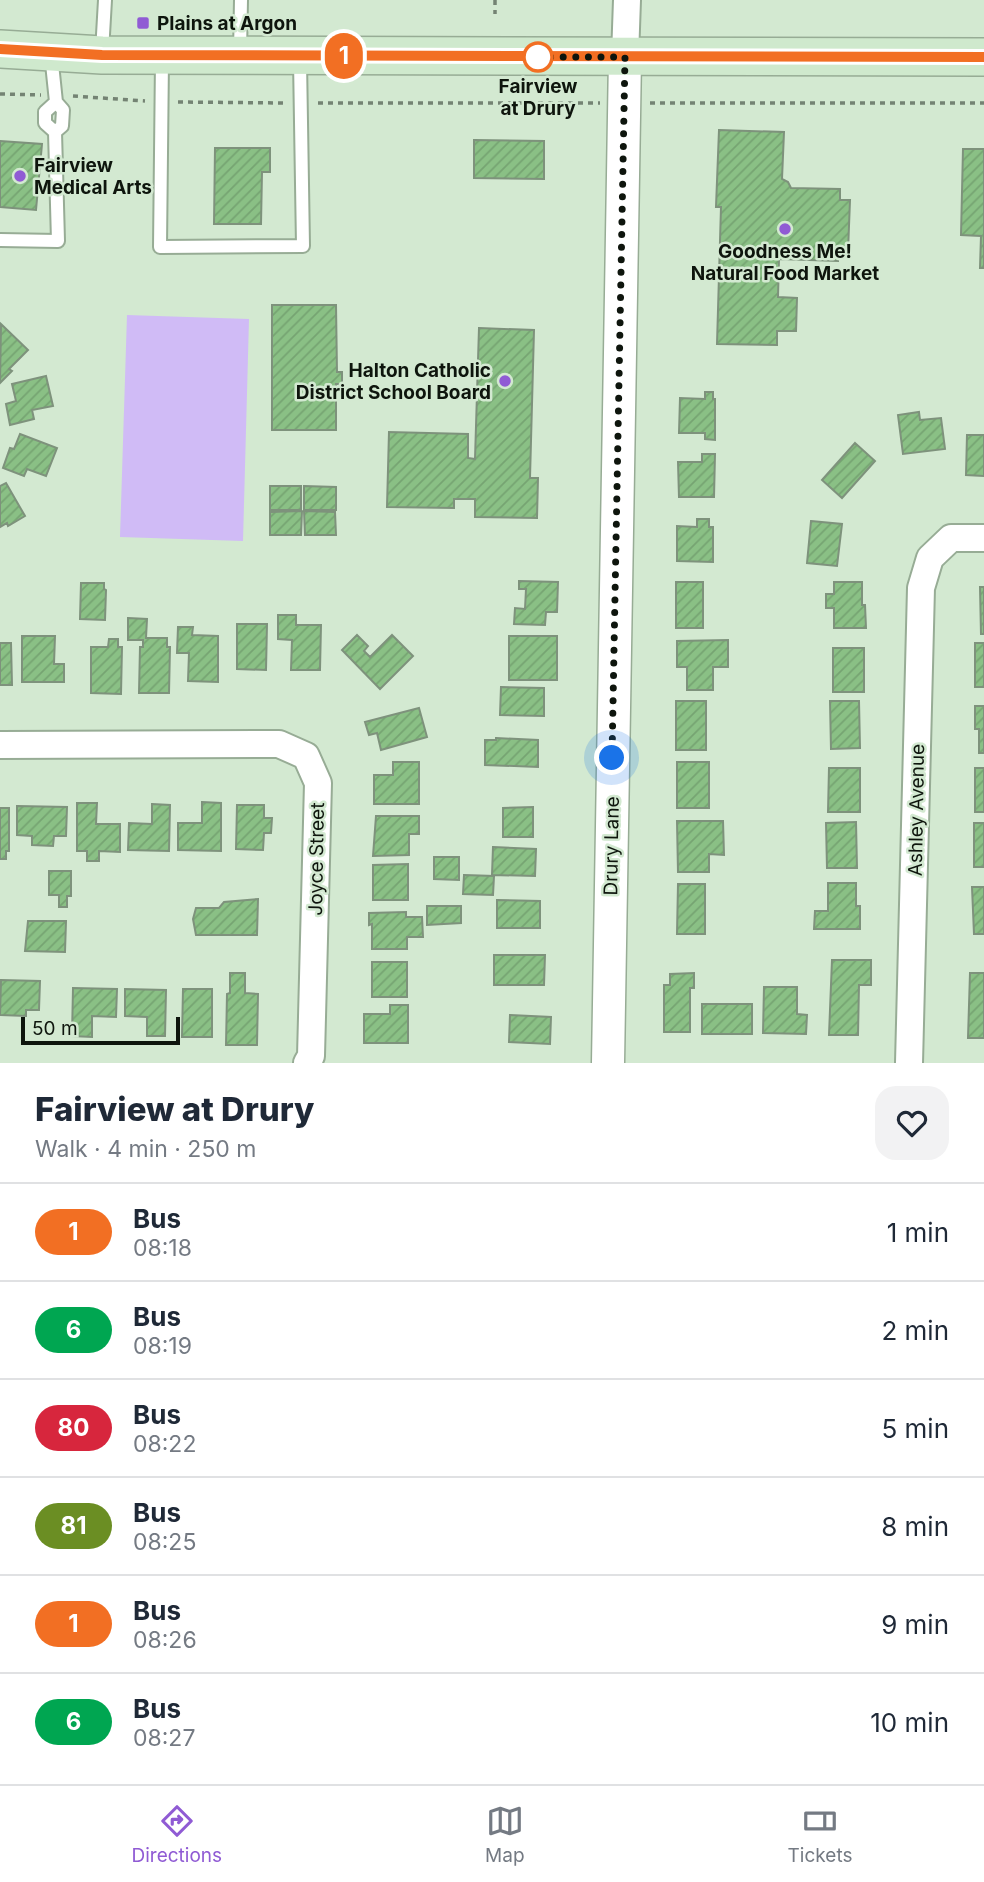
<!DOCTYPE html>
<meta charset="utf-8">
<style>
:root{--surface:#fff;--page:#f2f2f3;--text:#1f2937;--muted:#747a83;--line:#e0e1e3;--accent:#905bd4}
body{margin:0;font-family:Inter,sans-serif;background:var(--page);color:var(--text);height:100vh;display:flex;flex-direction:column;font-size:26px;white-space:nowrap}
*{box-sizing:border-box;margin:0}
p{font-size:23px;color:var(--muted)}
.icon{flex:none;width:38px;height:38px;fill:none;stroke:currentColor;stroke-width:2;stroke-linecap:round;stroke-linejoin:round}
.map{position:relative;height:1063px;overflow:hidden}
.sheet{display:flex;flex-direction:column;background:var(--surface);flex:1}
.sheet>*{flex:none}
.badge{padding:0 14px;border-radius:23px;font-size:24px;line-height:46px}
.scale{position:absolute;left:21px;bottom:18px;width:159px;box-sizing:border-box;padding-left:7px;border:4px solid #0e150d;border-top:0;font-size:19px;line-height:24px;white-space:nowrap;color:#0e150d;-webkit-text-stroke:5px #d3e9d1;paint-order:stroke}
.you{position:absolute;width:35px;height:35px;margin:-18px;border:5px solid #fff;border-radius:50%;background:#1a73e8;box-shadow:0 0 0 10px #1a73e833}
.map>.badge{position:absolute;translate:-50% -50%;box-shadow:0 0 0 4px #fff}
.round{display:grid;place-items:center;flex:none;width:74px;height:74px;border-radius:21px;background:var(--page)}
.headline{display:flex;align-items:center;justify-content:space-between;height:119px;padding:0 35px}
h1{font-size:33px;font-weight:800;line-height:52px}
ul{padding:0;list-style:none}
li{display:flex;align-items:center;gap:21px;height:98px;padding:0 35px;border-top:2px solid var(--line)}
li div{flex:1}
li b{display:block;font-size:26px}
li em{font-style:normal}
li .badge{min-width:77px;font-weight:700;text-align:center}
.tabs{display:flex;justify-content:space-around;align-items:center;height:98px;border-top:2px solid var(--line);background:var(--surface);font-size:19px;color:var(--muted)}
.tabs a{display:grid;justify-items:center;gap:4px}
.tabs .on{color:var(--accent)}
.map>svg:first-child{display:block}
</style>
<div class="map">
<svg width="984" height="1063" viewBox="0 0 984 1063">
<defs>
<pattern id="building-hatch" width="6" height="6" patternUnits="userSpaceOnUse" patternTransform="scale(1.75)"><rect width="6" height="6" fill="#8ac085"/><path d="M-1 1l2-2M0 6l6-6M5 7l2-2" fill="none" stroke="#76a472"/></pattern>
</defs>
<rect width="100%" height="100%" fill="#d3e9d1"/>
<!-- pitch -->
<path fill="#d0bbf6" d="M127,315L249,319L243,541L120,537Z"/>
<!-- building -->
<path fill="url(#building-hatch)" stroke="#7e927c" stroke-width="2" d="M719,130L784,132L782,179L788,182L791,188L840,189V200H850L848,252L838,251V261L779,259L778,297L797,298L796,331H777V345L717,344L721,207H716Z
M474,140L544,141V179L474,178Z
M0,141L42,144L36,210L0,207Z
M215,148H270V172H262L261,224H214Z
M963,149H984V268H980L981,236L961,235Z
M272,305H336L337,372H342V384H336V430H272Z
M1,324L28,350L9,369L12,371L0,383Z
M479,328L534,330L530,478H538L537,518L475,517V499H454V508L387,507L389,432L468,434V458L475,459Z
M46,376L53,406L32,410L34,419L10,425L6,404L16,401L12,384Z
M705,392H713V399H715V440L705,439V433H679L680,398L705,399Z
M919,412L920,420L941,418L945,449L903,454L898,415Z
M20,434L57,448L46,476L27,469L24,476L3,468L10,448L14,449Z
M967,435H984V476L966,475Z
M855,443L875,461L842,498L822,480Z
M702,454H715L714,497H679L678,462H702Z
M6,483L25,516L8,526L7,523L0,527V486Z
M270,486H301V510H270Z
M304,486L336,487V510H304Z
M302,511L301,535H270V512Z
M304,511L335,512L336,535H305Z
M697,519H709V527H713V562L677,561V526L697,527Z
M811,521L842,524L837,566L807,563Z
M519,581L558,582L557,612H546L545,625L514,624L515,608L525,609L526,589H519Z
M676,582H703V628H676Z
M834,582H862V605H865L866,628H834V608H826V594H834Z
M81,583H104V589L106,590L105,620L80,619Z
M980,587H984V634H981Z
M278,615H296V625H321L320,670H291L292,640L278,639Z
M128,618L147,619L146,638H167V647H170L169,693H139L140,647H143V640H128Z
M237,624H267L266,670L237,669Z
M178,627H193L192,635L218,636V682L188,681L189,653H177Z
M357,635L368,646L364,651L370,657L392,635L413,656L380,689L342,650Z
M22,636H55L54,664H64V682H22Z
M509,636H557V680H509Z
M109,639H118V647H122L121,694L91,693V647H108Z
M728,640V667H713V690H687V667H677V641Z
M0,643H11L12,685H0Z
M975,643H984V687H975Z
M833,648H864V692H833Z
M501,687L544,688V716L500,715Z
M676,701H706V750H676Z
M830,701H859L860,748L831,749Z
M975,706H984V753H979V729H975Z
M419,708L427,737L381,750L377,733L369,735L365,722Z
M496,738L538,740V767L485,765V740H496Z
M393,762H419V804H374V775H393Z
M677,762H709V808H677Z
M829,768H860V812H828Z
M975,768H984V812H975Z
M202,802L221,803V851L178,850V823H202Z
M77,803H97L96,824H120V852L99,851V861H87V851H77Z
M152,804L170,805L169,851L128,850L129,823L152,824Z
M237,805H264V818H272L271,833H264L263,850L236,849Z
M17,806L67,807L66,836H54L53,846L32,845V836L17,835Z
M533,807V837H503V808Z
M0,808H9V851H6V859H0Z
M376,816H419V834H409V855L373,856Z
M677,821H723L724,855L709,854V872H678Z
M856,822L857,868H827L826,823Z
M974,823H984V867H974Z
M493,847L536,849L535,876L492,875Z
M434,857H459V880L434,879Z
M408,864V900H373V865Z
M49,871H71V896H67V907H59V895H49Z
M464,875L494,876L493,895L463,894Z
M828,883H856V906H860V929H814L815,911H828Z
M678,884H705V934H677Z
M972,887H984V934H974Z
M258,899L257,935H196L193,919L196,908H219L224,902Z
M497,900L540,901V928H497Z
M427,906H461V923L427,925Z
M406,912V917H422L423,937H407V949H372V924L369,925V913Z
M28,921H66L65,952L25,951Z
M494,955H545L544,985H494Z
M832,960H871V985H859L858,1035H829Z
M372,962H407V997H372Z
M230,973H245V993L258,994L257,1045H226L227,994L230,993Z
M694,973V988H690V1032H664V985H670V974Z
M970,973H984V1038H968Z
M1,980L40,981L39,1010H26V1016L0,1015Z
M764,987H797V1014L807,1015L806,1034L763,1033Z
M73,988L117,989L116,1017L92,1016V1037L72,1036Z
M125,989L166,990L165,1036H147V1017L125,1016Z
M183,989H212V1037H182Z
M702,1004H752V1034H702Z
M390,1005H408V1043H364V1014H390Z
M510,1015L551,1017L550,1044L509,1042Z"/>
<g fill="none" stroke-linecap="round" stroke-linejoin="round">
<!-- service casing -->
<g stroke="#97ac95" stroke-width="16">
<path id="service" d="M102,52L105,0
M240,52L241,0
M51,54L56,102L63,110L62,126L55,132
M162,59L160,247L303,246L300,60
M0,240L58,241L55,132L45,123V112L56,102"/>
</g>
<!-- minor casing -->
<g stroke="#97ac95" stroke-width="30">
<path id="minor" d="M625,57L627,0
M0,745L279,744L306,756L318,783L311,1056L307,1063
M909,1063L921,588L930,558L951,538H984"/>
</g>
<!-- tertiary casing -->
<g stroke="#97ac95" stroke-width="35">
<path id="tertiary" d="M608,1063L625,57"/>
</g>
<!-- secondary casing -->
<g stroke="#97ac95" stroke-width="40">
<path id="secondary" d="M0,49L102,55L984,57"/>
</g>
<!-- path -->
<path stroke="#748373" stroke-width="3.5" stroke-dasharray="5 5" stroke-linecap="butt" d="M495,0V14
M0,94L41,95
M73,96L145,101
M178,102L285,103
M318,103H600
M650,103H984"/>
<!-- service -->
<use href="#service" stroke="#fff" stroke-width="12"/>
<!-- minor -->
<use href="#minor" stroke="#fff" stroke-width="26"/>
<!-- tertiary -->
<use href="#tertiary" stroke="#fff" stroke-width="32"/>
<!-- secondary -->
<use href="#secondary" stroke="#cfe9cd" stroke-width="37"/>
</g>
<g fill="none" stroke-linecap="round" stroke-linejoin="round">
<!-- line casing -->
<g stroke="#fff" stroke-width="16">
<path id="line" d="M0,49L102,55L984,57"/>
</g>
<!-- line -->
<use href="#line" stroke="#f26f23" stroke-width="10"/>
<!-- walk -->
<path stroke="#0e150d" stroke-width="7" stroke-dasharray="0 12.6" d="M538,57H625L612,758"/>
</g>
<!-- markers -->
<g fill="#905bd4" stroke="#d3e9d1" stroke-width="2.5">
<rect x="136" y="16" width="14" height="14" rx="3.5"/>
<circle cx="20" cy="176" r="7"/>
<circle cx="785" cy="229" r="7"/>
<circle cx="505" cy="381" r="7"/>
</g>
<circle fill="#fff" stroke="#f26f23" stroke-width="3.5" cx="538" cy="57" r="14"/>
<g text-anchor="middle" stroke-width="5" stroke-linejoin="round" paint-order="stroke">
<!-- poi labels -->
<g font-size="19" font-weight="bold" fill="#0e150d" stroke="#d3e9d1" text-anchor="start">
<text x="157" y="30">Plains at Argon</text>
<text x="34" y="172">Fairview<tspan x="34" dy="22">Medical Arts</tspan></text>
<text x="785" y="258" text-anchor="middle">Goodness Me!<tspan x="785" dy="22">Natural Food Market</tspan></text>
<text x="491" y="377" text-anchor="end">Halton Catholic<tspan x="491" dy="22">District School Board</tspan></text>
</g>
<!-- stop labels -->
<g font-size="19" font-weight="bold" fill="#0e150d" stroke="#d3e9d1">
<text x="538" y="93">Fairview<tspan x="538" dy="22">at Drury</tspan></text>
</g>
<!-- street labels -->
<g font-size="19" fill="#0e150d" stroke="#d3e9d1">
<text transform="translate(916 810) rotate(-89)" y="7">Ashley Avenue</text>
<text transform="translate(611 846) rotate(-89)" y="7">Drury Lane</text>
<text transform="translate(316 859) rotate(-89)" y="7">Joyce Street</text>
</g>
</g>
</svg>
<div class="scale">50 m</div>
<div class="you" style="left:612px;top:758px"></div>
<b class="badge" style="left:344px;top:56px;background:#f26f23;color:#fff">1</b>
</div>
<section class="sheet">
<div class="headline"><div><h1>Fairview at Drury</h1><p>Walk · 4 min · 250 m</p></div><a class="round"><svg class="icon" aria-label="heart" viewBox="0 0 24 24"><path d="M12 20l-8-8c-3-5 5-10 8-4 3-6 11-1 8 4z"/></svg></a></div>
<ul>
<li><span class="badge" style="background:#f26f23;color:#fff">1</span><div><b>Bus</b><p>08:18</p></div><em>1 min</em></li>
<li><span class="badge" style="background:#00a651;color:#fff">6</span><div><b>Bus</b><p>08:19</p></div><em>2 min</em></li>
<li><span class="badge" style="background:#d7263d;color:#fff">80</span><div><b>Bus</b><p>08:22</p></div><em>5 min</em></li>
<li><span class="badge" style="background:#6b8e23;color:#fff">81</span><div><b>Bus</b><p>08:25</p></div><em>8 min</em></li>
<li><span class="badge" style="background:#f26f23;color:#fff">1</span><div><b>Bus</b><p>08:26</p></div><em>9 min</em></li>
<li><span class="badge" style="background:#00a651;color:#fff">6</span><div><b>Bus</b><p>08:27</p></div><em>10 min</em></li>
</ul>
</section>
<nav class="tabs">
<a class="on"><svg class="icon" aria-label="directions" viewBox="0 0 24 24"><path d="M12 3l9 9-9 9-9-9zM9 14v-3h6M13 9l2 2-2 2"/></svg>Directions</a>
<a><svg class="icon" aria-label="map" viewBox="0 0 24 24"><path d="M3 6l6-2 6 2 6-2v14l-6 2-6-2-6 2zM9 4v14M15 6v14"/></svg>Map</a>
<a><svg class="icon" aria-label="tickets" viewBox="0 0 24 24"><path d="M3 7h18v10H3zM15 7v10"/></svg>Tickets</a>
</nav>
